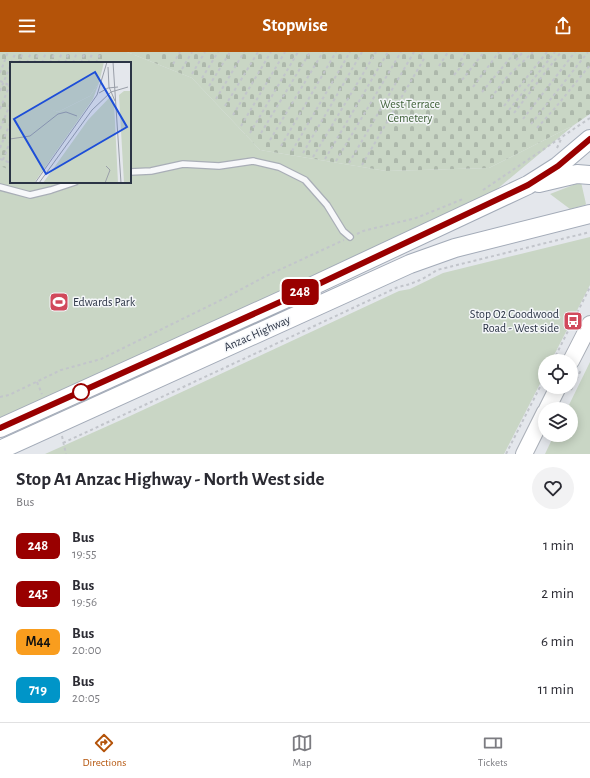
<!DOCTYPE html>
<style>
:root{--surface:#fff;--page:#f2f2f3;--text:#2b2b33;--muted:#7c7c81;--line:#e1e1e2;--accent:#b45309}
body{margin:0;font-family:"Alegreya Sans",sans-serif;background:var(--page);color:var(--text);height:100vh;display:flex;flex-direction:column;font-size:15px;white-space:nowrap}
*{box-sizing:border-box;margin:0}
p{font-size:13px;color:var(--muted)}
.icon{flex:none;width:22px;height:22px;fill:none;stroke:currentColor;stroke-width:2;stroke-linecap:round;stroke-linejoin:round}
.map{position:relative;height:402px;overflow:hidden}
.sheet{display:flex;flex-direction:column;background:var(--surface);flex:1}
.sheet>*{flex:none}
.badge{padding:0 8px;border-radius:6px;font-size:14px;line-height:26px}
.controls{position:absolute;left:538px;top:302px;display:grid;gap:8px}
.controls a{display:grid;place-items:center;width:40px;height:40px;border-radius:50%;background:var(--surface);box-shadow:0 2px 10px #0003;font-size:20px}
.map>.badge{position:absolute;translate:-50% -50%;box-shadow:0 0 0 2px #fff}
.round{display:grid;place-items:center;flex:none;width:42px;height:42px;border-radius:21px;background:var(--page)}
.head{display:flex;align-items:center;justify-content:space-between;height:68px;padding:0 16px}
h1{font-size:19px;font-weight:700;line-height:30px}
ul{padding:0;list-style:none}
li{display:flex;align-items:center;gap:12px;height:48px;padding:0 16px}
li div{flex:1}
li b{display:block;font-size:15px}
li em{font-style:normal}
li .badge{min-width:44px;font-weight:700;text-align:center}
header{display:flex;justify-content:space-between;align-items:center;height:52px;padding:0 16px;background:var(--accent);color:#fff;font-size:18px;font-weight:700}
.tab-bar{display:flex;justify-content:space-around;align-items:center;height:56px;border-top:1px solid var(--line);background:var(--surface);font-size:11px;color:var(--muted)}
.tab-bar a{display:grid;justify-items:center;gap:2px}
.tab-bar .on{color:var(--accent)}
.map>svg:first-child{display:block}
</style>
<header><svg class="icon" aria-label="menu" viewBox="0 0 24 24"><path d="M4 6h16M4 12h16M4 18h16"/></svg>Stopwise<svg class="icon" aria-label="share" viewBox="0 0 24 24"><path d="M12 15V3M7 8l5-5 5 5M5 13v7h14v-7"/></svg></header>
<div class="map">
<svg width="590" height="402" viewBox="0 0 590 402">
<defs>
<pattern id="cemetery-stones" width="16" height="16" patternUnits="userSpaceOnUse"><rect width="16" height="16" fill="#c9d6c5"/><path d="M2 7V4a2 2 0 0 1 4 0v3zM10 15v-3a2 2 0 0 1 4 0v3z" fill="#adb8ab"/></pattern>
</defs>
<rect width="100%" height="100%" fill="#e4e7ec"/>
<!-- green -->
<path fill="#c9d6c5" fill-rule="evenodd" d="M0,0H127L192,26L260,98L386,119L489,116L574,73L490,143L0,370ZM11,11H130V130H11Z
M581,130L586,152L585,153L570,157L550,142Z
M590,185V233L551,309H545V322L504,402H45L130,364L399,239L410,237L443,221Z
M590,310V402H545L554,383H571V357H567Z"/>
<!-- cemetery -->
<path fill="url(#cemetery-stones)" d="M0,0H109L105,11H11L10,118L0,114Z
M127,0H590V62L574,73L489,116L386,119L260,98L192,26Z"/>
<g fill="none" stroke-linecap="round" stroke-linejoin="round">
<!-- service casing -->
<g stroke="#a9aeb7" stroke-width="8">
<path id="service" d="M130,120L151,119L183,112L219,114L253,109L279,115L305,128L327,153L343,179L350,185
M0,135L30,143L51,138L75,130"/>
</g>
<!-- secondary casing -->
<g stroke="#a9aeb7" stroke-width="18">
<path id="secondary" d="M571,309L590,272
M547,357L558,335
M524,402L545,360"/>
</g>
<!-- primary casing -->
<g stroke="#a3abb8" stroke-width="20">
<path id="primary" d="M539,131L577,122L590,123
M0,376L289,245L528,133L558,114L590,87
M0,398L410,212L455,196L590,162"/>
</g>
<!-- path -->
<path stroke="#c2c5cb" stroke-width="2" stroke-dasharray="3 3" stroke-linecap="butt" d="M421,3L423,0
M516,8L523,0
M11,11L16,0
M19,11L23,0
M27,11L31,0
M34,11L39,0
M42,11L46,0
M50,11L55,0
M58,11L62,0
M65,11L69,0
M73,11L77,0
M81,11L85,0
M88,11L93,0
M96,11L101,0
M173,12L180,0
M439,14L448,0
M182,17L192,0
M0,21L8,0
M192,22L205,0
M454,23L463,12L461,8L466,0
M202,26L218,0
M462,28L484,0
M0,29L11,34
M209,34L230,0
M473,35L499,0
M0,39L11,12
M482,40L515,0
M491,46L506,26L533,0
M216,47L244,0
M225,54L258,0
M504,54L547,0
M0,57L11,30
M509,58L555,0
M514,61L561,0
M233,63L271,0
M523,67L575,0
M531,72L588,0
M241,74L285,0
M537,76L556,55L590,13
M0,77L11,50
M250,81L298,0
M261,81L310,0
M270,88L323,0
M281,94L336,0
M0,96L11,69
M557,96L562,85
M292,99L350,0
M303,101L362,0
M313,105L376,0
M0,107L11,111
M325,107L388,0
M3,108L11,87
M336,109L401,0
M9,111L11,106
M349,111L414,0
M362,113L425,5
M483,138L590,66
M357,182L363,179L416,166L463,147
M553,309L590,235
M37,330L42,342
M571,338L581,318
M0,345L9,343L61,318L101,307L219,249L266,224L344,188
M62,384L66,402
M63,391L398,235C413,232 424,227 437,218L590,180
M506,402L545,325"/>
<!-- service -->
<use href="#service" stroke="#f7f8fa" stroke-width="5.5"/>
<!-- secondary -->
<use href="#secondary" stroke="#fff" stroke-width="16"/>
<!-- primary -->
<use href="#primary" stroke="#fff" stroke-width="18"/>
</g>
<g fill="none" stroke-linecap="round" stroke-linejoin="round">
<!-- line casing -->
<g stroke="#fff" stroke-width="9">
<path id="line" d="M0,376L289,246L528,133L558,114L590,87"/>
</g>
<!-- line -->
<use href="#line" stroke="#900" stroke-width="6"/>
</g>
<!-- icons -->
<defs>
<g id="stadium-square" transform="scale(1)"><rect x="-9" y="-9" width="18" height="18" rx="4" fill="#d1495b" stroke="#f4f6f9"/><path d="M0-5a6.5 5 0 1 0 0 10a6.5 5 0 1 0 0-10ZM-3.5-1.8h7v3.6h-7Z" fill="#fff"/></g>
<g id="bus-square" transform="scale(1)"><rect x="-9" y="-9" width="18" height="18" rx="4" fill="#d1495b" stroke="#f4f6f9"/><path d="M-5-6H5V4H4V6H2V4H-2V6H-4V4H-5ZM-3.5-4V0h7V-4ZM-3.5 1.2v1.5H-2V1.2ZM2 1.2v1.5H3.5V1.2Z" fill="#fff"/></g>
</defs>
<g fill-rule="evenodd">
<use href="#stadium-square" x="59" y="250"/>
<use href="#bus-square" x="573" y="269"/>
</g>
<!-- markers -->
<circle fill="#fff" stroke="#900" stroke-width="2" cx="81" cy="340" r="8"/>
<g text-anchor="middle" stroke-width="3" stroke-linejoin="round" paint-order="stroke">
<!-- park labels -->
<g font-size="12" fill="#3f6138" stroke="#f4f6f9">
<text x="410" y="56">West Terrace<tspan x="410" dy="14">Cemetery</tspan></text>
</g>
<!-- poi labels -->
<g font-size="12" fill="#2b3445" stroke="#f4f6f9" text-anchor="start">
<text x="73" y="254">Edwards Park</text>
<text x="559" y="266" text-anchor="end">Stop O2 Goodwood<tspan x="559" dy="14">Road - West side</tspan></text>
</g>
<!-- street labels -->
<g font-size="12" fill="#2b3445" stroke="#f4f6f9">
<text transform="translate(257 281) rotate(-24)" y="4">Anzac Highway</text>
</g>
</g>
<!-- overview -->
<g transform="translate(10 10)">
<rect width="121" height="121" fill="#e4e7ec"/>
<path d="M89,21L83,37L24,121H0V30L48,50L80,34ZM114,29H121V121H114L109,33ZM101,34L104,40L108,121H33L78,58Z" fill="#c9d6c5"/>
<path d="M0,0H94L89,21L80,34L48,50L33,45L19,47L21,64L15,72L0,74Z" fill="#c9d6c5"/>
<path fill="none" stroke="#9a9fa9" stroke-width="1" d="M103,0L111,121M98,5L99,25L105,39M89,31L98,26L108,25M0,77L20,74L48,52L56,50L67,54M25,121L87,33L97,0M29,121L82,48L101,30L118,25M95,121L100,108L96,104"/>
<path fill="#1d4ed8" fill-opacity="0.15" stroke="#1d4ed8" stroke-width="2" d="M85,10L117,65L36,112L4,57Z"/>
<rect width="121" height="121" fill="none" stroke="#2b3445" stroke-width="2"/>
</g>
</svg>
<div class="controls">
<a><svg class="icon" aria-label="locate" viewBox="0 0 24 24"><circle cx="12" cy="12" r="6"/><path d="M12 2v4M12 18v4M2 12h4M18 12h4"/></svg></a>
<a><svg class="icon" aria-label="layers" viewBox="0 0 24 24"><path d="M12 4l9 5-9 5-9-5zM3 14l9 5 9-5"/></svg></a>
</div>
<b class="badge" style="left:300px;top:240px;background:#900;color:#fff">248</b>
</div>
<section class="sheet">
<div class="head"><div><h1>Stop A1 Anzac Highway - North West side</h1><p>Bus</p></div><a class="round"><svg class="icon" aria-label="heart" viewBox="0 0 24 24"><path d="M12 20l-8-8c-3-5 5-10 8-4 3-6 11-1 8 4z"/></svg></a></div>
<ul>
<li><span class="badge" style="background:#900;color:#fff">248</span><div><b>Bus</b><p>19:55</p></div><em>1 min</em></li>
<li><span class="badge" style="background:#900;color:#fff">245</span><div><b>Bus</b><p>19:56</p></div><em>2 min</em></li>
<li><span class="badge" style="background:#f99d1e;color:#111">M44</span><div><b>Bus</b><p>20:00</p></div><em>6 min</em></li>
<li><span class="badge" style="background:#0095c8;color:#fff">719</span><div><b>Bus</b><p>20:05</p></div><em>11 min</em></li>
</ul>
</section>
<nav class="tab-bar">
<a class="on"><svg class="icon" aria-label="directions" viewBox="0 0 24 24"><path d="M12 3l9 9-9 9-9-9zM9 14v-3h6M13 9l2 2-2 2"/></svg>Directions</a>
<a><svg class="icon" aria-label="map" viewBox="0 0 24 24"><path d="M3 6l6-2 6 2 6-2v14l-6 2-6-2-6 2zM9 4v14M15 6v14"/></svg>Map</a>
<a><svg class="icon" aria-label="tickets" viewBox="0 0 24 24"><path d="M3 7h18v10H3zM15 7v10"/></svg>Tickets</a>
</nav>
